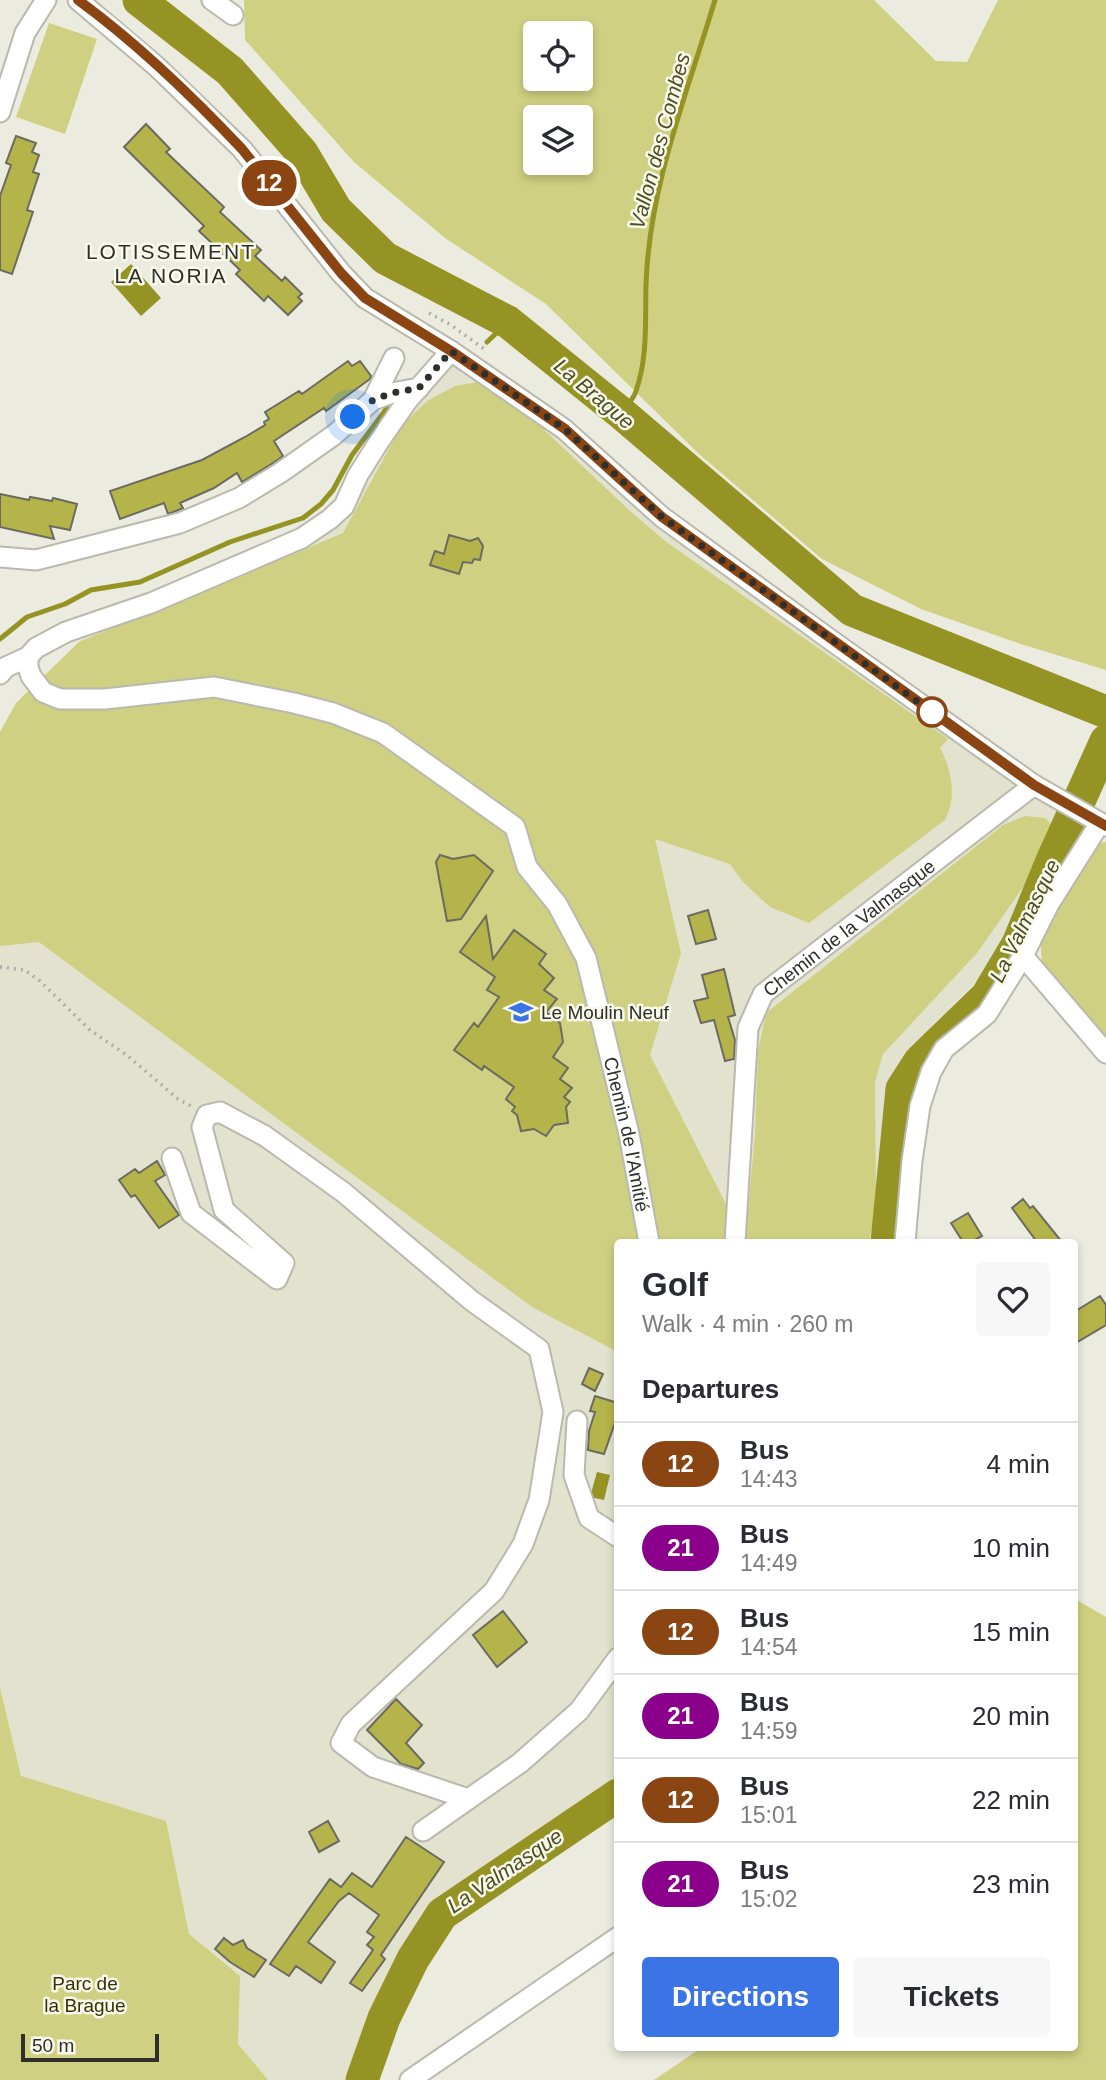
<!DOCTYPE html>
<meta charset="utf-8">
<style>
:root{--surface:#fff;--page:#f7f7f7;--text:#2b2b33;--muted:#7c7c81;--line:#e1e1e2;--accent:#3b74e4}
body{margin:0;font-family:Arial,sans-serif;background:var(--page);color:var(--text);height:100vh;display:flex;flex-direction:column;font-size:26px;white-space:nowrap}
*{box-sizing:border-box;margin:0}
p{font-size:23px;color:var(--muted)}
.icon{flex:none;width:38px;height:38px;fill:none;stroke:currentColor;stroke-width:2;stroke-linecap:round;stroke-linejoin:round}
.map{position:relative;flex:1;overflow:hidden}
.side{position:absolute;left:614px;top:1239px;width:464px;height:812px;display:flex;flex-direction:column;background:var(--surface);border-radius:7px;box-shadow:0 4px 10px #0003}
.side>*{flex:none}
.badge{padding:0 14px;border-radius:23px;font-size:24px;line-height:46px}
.tools{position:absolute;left:523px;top:21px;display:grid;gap:14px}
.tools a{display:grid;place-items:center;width:70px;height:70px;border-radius:7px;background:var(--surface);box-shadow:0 4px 10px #0003;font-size:35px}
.scale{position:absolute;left:21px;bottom:18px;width:138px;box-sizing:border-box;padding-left:7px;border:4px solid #2f2f2b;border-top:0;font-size:19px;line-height:24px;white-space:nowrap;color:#2f2f2b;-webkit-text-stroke:5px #f9f9ec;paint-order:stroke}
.you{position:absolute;width:35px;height:35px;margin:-18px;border:5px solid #fff;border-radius:50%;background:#1a73e8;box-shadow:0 0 0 10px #1a73e833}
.map>.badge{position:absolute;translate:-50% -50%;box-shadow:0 0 0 4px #fff}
h2{padding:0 28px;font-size:26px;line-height:63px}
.round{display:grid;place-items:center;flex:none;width:74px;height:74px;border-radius:7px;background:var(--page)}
.overview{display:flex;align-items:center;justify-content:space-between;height:119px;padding:0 28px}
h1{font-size:33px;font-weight:700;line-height:52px}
.cta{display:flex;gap:14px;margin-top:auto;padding:14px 28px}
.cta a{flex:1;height:80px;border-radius:7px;background:var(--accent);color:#fff;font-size:28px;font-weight:700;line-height:80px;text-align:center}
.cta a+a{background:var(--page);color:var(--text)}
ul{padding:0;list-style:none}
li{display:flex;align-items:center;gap:21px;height:84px;padding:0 28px;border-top:2px solid var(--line)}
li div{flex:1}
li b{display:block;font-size:26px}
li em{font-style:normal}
li .badge{min-width:77px;font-weight:700;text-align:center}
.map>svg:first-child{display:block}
</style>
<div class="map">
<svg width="1106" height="2080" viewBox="0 0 1106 2080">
<rect width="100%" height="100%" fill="#ebecdf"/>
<!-- built -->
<path fill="#e2e2ce" d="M452,352L1062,815L1046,861L1007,933L979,979L931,1026L920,1061L902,1089L887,1242H618V1795L442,1914L413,1959L384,2018L362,2080H0V733L330,519Z"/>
<!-- green -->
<path fill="#cfd081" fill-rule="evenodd" d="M244,0H874L936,61L967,62L998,0H1106V670L1024,645L921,609L822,559L699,454L546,304L445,238L354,162L245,40ZM536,33H581V79H536ZM536,117H581V163H536Z
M49,23L97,39L65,134L16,117Z
M483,381L539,425L630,511L665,541L948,739L940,748C952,770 957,797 945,820L809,923L770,907L743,882L730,864L655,839L681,953L650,1055L728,1208L725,1242H618V1352L532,1307L39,942L0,946V732L16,703L80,641L211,589L343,533L402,425L427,401L455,386Z
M1025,816L1045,818L1057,830L1054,843L977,953L883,1054L875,1082L876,1209L869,1242H745L755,1135L758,1051L766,1013L1003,825Z
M1106,842V1040L1045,974C1041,961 1040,949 1042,935L1093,848L1099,843Z
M1075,1599L1106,1617V2080H654L701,2048H1074Z
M0,1688L21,1776L166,1821L189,1934L240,1976L238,2044L268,2080H0Z"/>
<!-- water -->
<path fill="#959323" d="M131,264L161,298L141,316L111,282Z
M597,1472L610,1475L604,1500L590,1497Z"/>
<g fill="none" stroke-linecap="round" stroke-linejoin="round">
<!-- stream -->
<path stroke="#959323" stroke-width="5" d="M487,342L508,322
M621,413C626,406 634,399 636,391C648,357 645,320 646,285C649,187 687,93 715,0
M0,639L27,617L65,604L91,590L140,582L230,542L303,518L321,504L333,490L352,455L387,408"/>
<!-- river -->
<path stroke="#959323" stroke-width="33" d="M139,0L230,71L302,153L336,210L385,258L508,322L621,413L852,610L1106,712
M887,1242L902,1089L920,1061L987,996L1018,944L1052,861L1106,741
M362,2080L384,2018L413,1959L442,1914L618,1795"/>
</g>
<!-- building -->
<path fill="#b5b44a" stroke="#6b6b60" stroke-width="2" d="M146,124L170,149L166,152L224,207L220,212L261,250L255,256L282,281L285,277L302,294L298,297L302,301L288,315L268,296L264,301L236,274L240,270L199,231L204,226L124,147Z
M16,136L36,143L32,152L39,155L33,172L39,174L27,210L33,212L12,274L0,270V196L11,165L6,163Z
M348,361L352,366L360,361L371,376L370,379L326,411L324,408L274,441L283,456L273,463L242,482L237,473L214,488L180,503L183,508L176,511L168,514L164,503L120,519L110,491L202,460L245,437L265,425L264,422L269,419L265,412L299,391L302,394Z
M0,494L29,500L30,497L52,501L53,498L77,504L70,530L50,526L54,539L0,527Z
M449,535L470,541L478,538L483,546L480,560L474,559L472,563L463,562L459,574L430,565L435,551L444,554Z
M440,855L453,859L474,855L493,871L461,919L447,921L436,862Z
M708,910L716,939L696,944L688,916Z
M486,916L493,959L514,930L546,954L539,964L554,978L544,990L557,999L546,1012L560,1023L563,1042L553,1057L568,1068L560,1079L572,1088L564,1097L570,1102L566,1107L568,1123L554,1125L546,1136L534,1129L521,1131L517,1115L512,1111L515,1107L506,1099L514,1087L484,1066L482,1070L454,1050L474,1023L478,1027L499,997L487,990L495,977L460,952Z
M724,969L735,1015L728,1017L735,1040L734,1059L725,1061L714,1020L701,1023L694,1001L708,998L702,975Z
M157,1161L165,1175L155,1181L179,1215L159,1228L135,1195L131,1197L119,1180L135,1169L139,1173Z
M1023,1199L1030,1208L1033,1206L1062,1242H1037L1012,1208Z
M968,1213L982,1236L971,1242H963L951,1223Z
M1100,1296L1106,1305V1325L1074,1344V1312Z
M589,1368L603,1374L595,1391L582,1384Z
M595,1396L618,1403V1414L604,1454L588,1450L589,1431L595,1412L590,1411Z
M503,1611L527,1642L497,1667L473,1635Z
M396,1699L422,1725L406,1743L424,1763L418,1769L401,1764L367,1730Z
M328,1821L339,1841L319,1852L309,1832Z
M406,1837L444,1862L381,1955L385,1959L362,1991L350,1983L373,1950L367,1945L374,1937L367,1932L379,1915L349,1893L339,1901L308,1942L335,1962L321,1983L296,1966L289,1976L270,1964L330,1879L341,1887L352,1873L372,1887Z
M224,1938L233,1945L243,1940L247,1948L266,1960L254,1977L230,1962L215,1949Z"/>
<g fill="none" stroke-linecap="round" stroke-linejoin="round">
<!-- minor casing -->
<g stroke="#b9b9ad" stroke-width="23">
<g id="minor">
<path d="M78,0L156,66L242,149L341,273L365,298L451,351L564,429L662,517L828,638L1034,785L1106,826"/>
<path d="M212,0L233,15"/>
<path d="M0,112L25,33L46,0"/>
<path d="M373,400L394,358"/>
<path d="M0,557L36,560L180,523L239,498L280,473L334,435L373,400L392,393L419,388"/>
<path id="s1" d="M28,657V667L31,676L43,692L60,699H105L214,687L294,703L333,713L383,733L515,827L527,867L557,904L586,958L629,1134L649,1242"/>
<path d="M0,674L6,667L28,657L36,648L66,632L151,603L302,538L330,519L344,506L358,475L380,440L407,401L451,351"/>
<path d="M1023,956L1106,1053"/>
<path d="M172,1158L191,1213L277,1279L284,1263L224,1210L202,1127L207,1115L220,1112L265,1136L343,1192L472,1301L539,1349L553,1412L539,1500L523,1544L494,1591L351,1724L341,1743L373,1767L468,1799"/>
<path id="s2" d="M735,1242L748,1028L763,994L1034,785"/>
<path d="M905,1242L912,1161L920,1106L931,1072L944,1049L987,1014L1023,956L1049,904L1100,823"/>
<path d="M577,1421L574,1475L589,1518L618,1537"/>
<path d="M423,1831L520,1763L579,1711L618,1658"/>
<path d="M410,2080L618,1937"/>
</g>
</g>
<!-- path -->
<path stroke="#acada3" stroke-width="3.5" stroke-dasharray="2 5" stroke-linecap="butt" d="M429,313L451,325L487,351
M0,967L25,970L40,981L90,1030L128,1056L178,1099L193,1107"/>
<!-- minor -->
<use href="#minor" stroke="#fff" stroke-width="19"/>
</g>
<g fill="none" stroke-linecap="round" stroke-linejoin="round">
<!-- line casing -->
<g stroke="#fff" stroke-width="16">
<path id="line" d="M78,0C137,43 192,96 242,149L341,273L365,298L451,351L565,429L662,517L683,532L1034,785L1106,826"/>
</g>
<!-- line -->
<use href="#line" stroke="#8b4513" stroke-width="10"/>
<!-- walk -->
<path stroke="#2f2f2b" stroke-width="7" stroke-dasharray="0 12.6" d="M353,417L373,400L392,393L419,388L451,351L565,429L662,517L932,712"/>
</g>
<!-- icons -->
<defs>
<g id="school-bare" transform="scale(1.89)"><path d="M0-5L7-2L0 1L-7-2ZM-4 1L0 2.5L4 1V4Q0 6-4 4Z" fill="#3b74e4" stroke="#f9f9ec" stroke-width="2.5" paint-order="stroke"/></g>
</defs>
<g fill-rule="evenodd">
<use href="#school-bare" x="521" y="1012"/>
</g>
<!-- markers -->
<circle fill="#fff" stroke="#8b4513" stroke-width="3.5" cx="932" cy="712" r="14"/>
<g text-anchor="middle" stroke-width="5" stroke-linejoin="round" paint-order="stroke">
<!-- street labels -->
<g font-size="19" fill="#2f2f2b" stroke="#f9f9ec">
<text dy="7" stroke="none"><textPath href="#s2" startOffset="360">Chemin de la Valmasque</textPath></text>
<text dy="7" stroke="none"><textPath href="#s1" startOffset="882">Chemin de l'Amitié</textPath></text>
</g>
<!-- poi labels -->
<g font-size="19" fill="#2f2f2b" stroke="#f9f9ec" text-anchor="start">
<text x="541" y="1019">Le Moulin Neuf</text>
</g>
<!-- park labels -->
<g font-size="19" fill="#343305" stroke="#f9f9ec">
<text x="85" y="1990">Parc de<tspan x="85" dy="22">la Brague</tspan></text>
</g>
<!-- water labels -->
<g font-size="21" font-style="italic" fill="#4e4d22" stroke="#f9f9ec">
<text transform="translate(660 141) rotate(-75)" y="7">Vallon des Combes</text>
<text transform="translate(594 394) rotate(40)" y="7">La Brague</text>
<text transform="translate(1025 921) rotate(-64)" y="7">La Valmasque</text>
<text transform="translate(505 1871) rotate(-34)" y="7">La Valmasque</text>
</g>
<!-- neighbourhood labels -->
<g font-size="21" letter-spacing="2" fill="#2f2f2b" stroke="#f9f9ec">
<text x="171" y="259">LOTISSEMENT<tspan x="171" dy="24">LA NORIA</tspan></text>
</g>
</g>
</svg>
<div class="tools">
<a><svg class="icon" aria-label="locate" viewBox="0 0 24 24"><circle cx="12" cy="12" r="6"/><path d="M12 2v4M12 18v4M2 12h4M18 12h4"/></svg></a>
<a><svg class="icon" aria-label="layers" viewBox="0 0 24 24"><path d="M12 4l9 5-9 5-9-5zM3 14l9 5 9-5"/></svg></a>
</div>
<div class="scale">50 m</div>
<div class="you" style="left:353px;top:417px"></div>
<b class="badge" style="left:269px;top:183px;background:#8b4513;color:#fff">12</b>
<section class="side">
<div class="overview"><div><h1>Golf</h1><p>Walk · 4 min · 260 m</p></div><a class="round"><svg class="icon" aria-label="heart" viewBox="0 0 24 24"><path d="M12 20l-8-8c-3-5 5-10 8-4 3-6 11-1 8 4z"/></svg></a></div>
<h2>Departures</h2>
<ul>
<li><span class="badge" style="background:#8b4513;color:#fff">12</span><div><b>Bus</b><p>14:43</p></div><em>4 min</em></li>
<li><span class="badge" style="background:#8b008b;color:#fff">21</span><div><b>Bus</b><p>14:49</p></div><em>10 min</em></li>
<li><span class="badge" style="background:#8b4513;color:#fff">12</span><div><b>Bus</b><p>14:54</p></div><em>15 min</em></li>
<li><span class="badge" style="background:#8b008b;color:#fff">21</span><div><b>Bus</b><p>14:59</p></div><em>20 min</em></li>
<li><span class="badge" style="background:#8b4513;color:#fff">12</span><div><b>Bus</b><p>15:01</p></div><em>22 min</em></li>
<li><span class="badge" style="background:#8b008b;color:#fff">21</span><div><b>Bus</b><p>15:02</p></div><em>23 min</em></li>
</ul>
<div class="cta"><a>Directions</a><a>Tickets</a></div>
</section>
</div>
